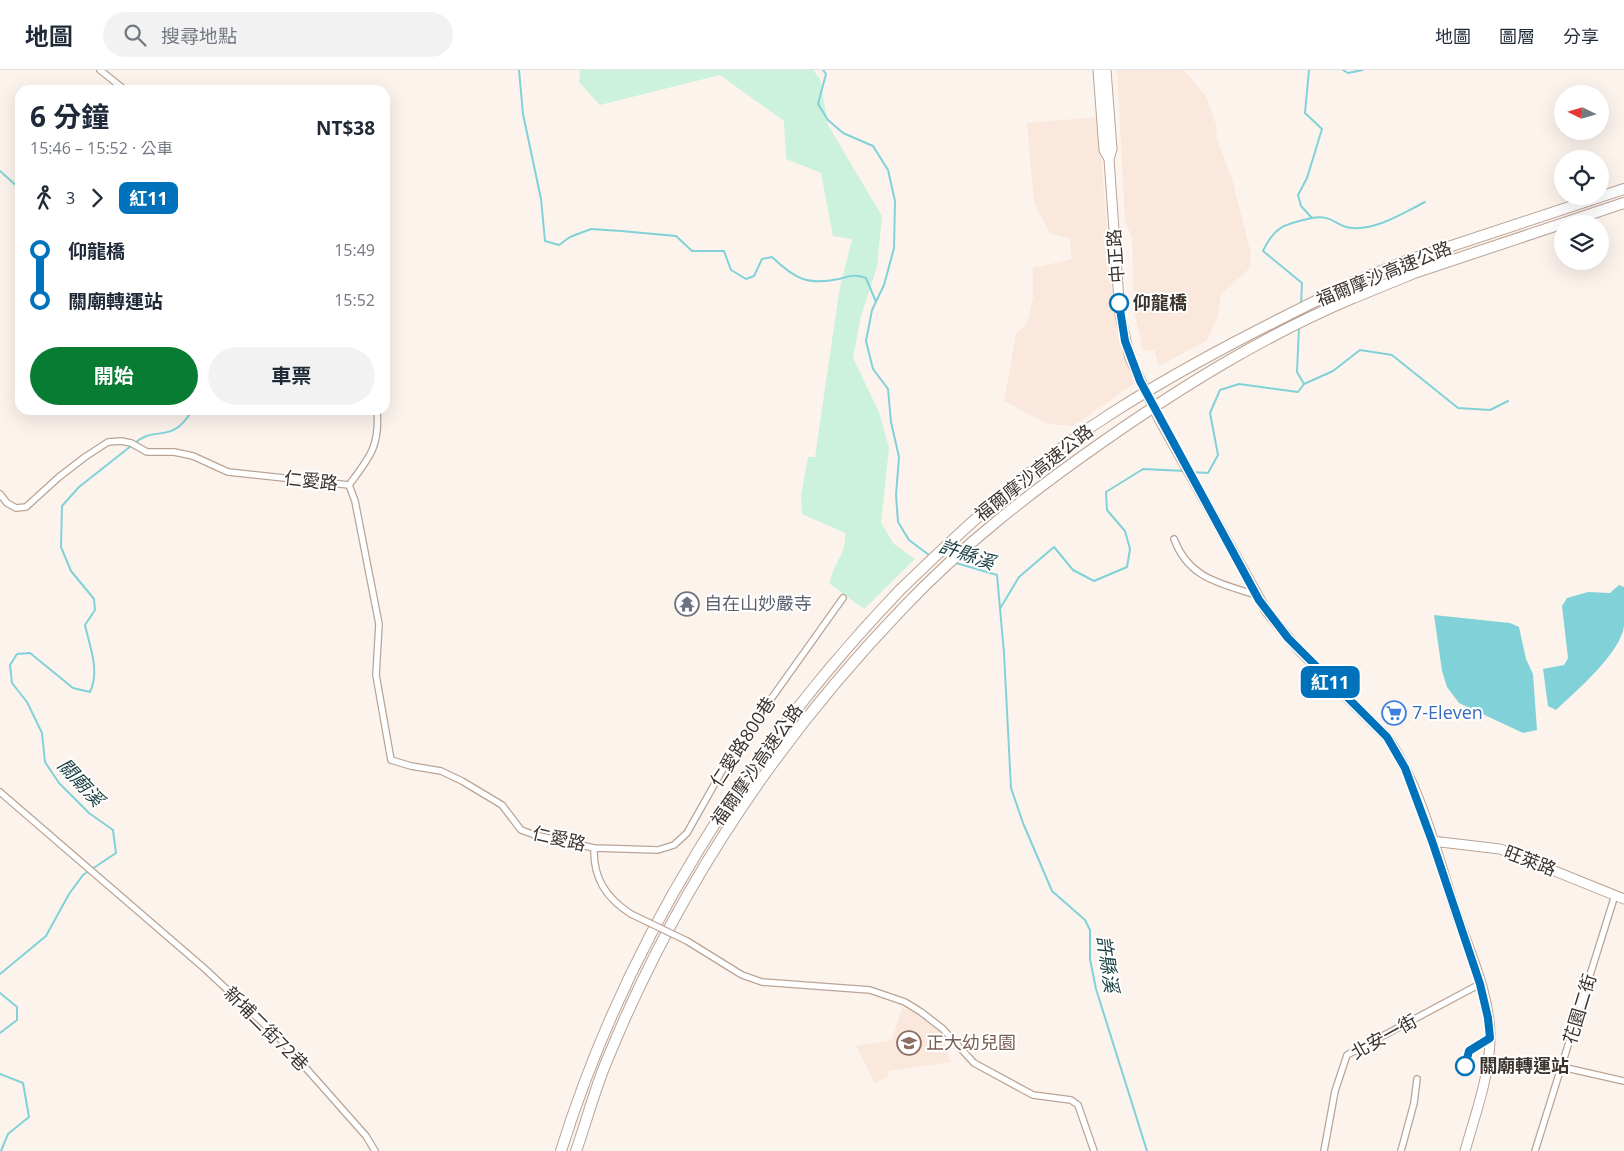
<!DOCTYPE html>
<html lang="zh-TW">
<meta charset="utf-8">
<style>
:root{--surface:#fff;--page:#f2f2f3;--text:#1f2937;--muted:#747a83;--line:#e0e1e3;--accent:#087c32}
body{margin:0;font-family:"Open Sans","Noto Sans TC",sans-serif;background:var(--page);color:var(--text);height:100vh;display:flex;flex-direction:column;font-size:19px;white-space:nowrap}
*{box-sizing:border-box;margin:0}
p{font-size:16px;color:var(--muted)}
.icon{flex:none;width:28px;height:28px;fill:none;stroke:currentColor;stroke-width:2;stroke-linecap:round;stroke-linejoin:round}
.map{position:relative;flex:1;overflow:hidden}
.details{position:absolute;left:15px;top:15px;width:375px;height:330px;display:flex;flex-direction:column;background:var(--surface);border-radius:15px;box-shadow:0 5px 20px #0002}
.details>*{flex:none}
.badge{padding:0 10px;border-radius:8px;font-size:18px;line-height:32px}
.needle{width:32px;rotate:275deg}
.buttons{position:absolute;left:1554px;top:15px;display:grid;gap:10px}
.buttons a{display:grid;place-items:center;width:55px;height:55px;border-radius:50%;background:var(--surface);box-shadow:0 5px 20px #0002;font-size:25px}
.map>.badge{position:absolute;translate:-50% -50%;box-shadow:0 0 0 2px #fff}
.legs{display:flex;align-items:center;gap:8px;height:55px;padding:0 15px;font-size:16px}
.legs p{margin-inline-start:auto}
.head{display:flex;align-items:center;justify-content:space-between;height:85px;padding:0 15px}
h1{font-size:28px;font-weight:700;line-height:38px}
.button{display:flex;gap:10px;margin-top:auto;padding:10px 15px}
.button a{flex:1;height:58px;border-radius:30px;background:var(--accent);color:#fff;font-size:20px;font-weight:700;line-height:58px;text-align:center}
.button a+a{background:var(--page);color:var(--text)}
ul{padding:0 15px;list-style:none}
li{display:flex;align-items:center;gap:18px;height:50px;font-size:19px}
li i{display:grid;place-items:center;width:8px;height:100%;margin:0 6px;background:currentColor}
li i::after{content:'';width:12px;height:12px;margin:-6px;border:4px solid;border-radius:50%;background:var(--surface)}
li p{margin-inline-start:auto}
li:first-child i{background:linear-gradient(#0000 50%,currentColor 0)}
li:last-child i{background:linear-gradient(currentColor 50%,#0000 0)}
header{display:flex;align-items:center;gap:30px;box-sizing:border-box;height:70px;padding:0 25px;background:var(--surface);border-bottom:1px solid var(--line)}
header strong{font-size:24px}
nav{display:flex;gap:28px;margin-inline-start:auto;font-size:18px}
.search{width:350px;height:45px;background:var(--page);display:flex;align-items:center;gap:12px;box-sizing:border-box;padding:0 18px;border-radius:28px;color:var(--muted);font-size:19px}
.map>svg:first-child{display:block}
</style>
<header>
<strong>地圖</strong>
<div class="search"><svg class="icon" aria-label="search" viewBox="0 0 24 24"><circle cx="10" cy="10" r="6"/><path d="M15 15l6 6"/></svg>搜尋地點</div>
<nav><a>地圖</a><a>圖層</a><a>分享</a></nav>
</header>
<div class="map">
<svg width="1624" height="1081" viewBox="0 0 1624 1081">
<rect width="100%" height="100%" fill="#fcf3ed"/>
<!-- built -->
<path fill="#fbe8dd" d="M1117,0H1184L1206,26L1217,57L1216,67L1232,109L1251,184L1249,199L1221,224L1218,247L1206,271L1159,296L1154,280L1143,281L1134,241L1132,168L1125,151Z
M1098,47L1114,247L1135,313L1073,356L1048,354L1004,331L1016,264L1027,253L1033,228V198L1072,189L1070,169L1050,163L1034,133L1027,53Z
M902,937L917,944L939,959L951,992L889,1001L888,1007L875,1013L856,976L892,970Z"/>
<!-- green -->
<path fill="#ccf2dd" d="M580,0H813L820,9L828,55L882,146L877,197L861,246L853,288L879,342L889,378L881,453L894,474L915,489L864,539L830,514C832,493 846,487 845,463L802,444L801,425L808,387H815L839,222L852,169L833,166L821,103L786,89L784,51L720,5L600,35L579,12Z"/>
<!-- water -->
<path fill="#81d2d8" d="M1619,515L1624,517C1624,530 1624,544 1624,556C1621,583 1575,622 1556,640L1548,636L1543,599L1564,595L1568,588L1562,536L1567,528L1588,522L1610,523Z
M1434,545L1510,553L1519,557L1526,589L1533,604L1537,660L1523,663L1459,633L1447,617L1442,601Z"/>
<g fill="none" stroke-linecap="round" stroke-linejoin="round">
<!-- stream -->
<path stroke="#81d2d8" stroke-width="2" d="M519,0L523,44L541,129L545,171L559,175L570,167L591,159L621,161L676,166L692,181H724L731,200L746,209L754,206L762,189L772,187C794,208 807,216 839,209C849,206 856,204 866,208L876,232
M823,0L826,4L818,34L828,50L843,63L873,76L888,100L895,131L894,178L884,215L872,240L866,271L873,299L888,319L891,352L899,387L896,425L898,452L909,470L929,485
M1343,0L1348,3L1363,0
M0,101L20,119
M1312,148C1333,144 1336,157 1352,158C1377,160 1403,143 1425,132
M1301,235L1302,213L1263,181C1275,155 1286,154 1312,148L1301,136L1298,125L1307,108L1322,59L1305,43L1309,0
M1304,314L1333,301L1360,280L1392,285L1458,338L1490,340L1508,331
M135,373C154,355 173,375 192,340
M1192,402L1208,403L1218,385L1210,343L1220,320L1239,314L1298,322L1304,314L1297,302L1299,257
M956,493L997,505L1004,583L1011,718L1023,753L1052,821L1085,850L1090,860V889L1096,919L1147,1081
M1001,537L1019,507L1054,477L1073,500L1094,511L1127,497L1130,479L1125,461L1107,440L1106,422L1143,399L1185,401
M0,904L46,866L69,824L83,805L116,783L113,760L89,743L59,713L45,692L42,663L27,632L12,613L10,595L17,584L30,583L73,618L90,622C100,601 90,577 85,555L95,540L94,529L71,501L61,477L62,436L79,417L131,376
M0,923L17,937V950L0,963
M0,1004L23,1013L29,1047L8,1064L1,1081"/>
<!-- street casing -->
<g stroke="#baa496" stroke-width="8">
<path id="street" d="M100,0L125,20
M349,415C370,387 380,376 377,340
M0,424L7,433L16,438L26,437L59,407L85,387L108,372L121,371L131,373L147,382H174L193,386L228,402L349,415L355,431L379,554L376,605L391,690L411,696L441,701L462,711L502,735L521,760L535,765L594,778C593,808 606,828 631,844
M1174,469C1189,509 1220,513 1256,525
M0,722L204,898L282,971L366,1066L375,1081
M594,778L658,780L674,775L687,763L731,685L843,528
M687,871L742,905L762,912L870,920L905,932L921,942L943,959L974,993L1033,1025L1071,1030L1078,1035L1094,1081
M1562,997L1624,1011
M1324,1081L1335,1021L1347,985L1480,914
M1401,1081L1414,1033L1417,1009
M1535,1081L1615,825"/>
</g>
<!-- secondary casing -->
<g stroke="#baa496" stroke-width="11">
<path id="secondary" d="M1098,0L1104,80L1109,89L1120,245L1130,288L1158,347L1267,542L1298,579L1387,667C1420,715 1438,787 1456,843C1470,883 1491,927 1490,970C1489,1008 1475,1045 1465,1081
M1106,0L1112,79L1109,89
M1432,771L1500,779L1624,829"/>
</g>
<!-- highway casing -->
<g stroke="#baa496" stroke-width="12">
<path id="highway" d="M1356,211L1406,191L1624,119
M1353,228L1414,203L1624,133
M561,1081C627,869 748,679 900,520
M576,1081C587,1050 595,1018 608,988C678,817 776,670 904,537"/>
</g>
<!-- street -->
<use href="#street" stroke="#fff" stroke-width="5.5"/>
<!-- secondary -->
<use href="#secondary" stroke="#fff" stroke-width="9"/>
<!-- highway -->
<use href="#highway" stroke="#fff" stroke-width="10"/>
<!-- street-bridge casing -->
<g stroke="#baa496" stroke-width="8" stroke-linecap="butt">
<path id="street-bridge" d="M631,844L687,871"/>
</g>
<!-- highway-bridge casing -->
<g stroke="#baa496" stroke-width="12" stroke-linecap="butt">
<path id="highway-bridge" d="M900,520C966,456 1035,392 1112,343C1190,293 1273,252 1356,211
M904,537C964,474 1031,422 1101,373C1181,317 1263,266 1353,228"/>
</g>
<!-- street-bridge -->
<use href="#street-bridge" stroke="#fff" stroke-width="5.5"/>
<!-- highway-bridge -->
<use href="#highway-bridge" stroke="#fff" stroke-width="10"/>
</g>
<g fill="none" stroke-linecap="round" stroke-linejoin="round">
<!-- line-1 casing -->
<g stroke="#fff" stroke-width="11">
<path id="line-1" d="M1119,233L1125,271L1140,311L1259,530L1288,568L1387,667L1405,698L1432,771L1480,914L1488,948L1490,968L1469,981L1465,996"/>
</g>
<!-- line-1 -->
<use href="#line-1" stroke="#0072bc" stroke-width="8"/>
</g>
<!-- icons -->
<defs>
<g id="temple-ring" transform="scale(1.25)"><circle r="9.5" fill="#fff" stroke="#6b7280" stroke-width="1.5"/><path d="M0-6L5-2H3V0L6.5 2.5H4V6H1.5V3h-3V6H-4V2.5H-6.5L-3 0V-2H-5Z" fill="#6b7280"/></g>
<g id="supermarket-ring" transform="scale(1.25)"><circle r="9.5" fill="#fff" stroke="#3f7fe0" stroke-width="1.5"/><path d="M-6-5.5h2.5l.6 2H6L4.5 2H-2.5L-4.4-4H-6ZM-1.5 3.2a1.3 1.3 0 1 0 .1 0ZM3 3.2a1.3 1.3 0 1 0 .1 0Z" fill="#3f7fe0"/></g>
<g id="school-ring" transform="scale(1.25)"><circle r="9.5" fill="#fff" stroke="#8d6e63" stroke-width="1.5"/><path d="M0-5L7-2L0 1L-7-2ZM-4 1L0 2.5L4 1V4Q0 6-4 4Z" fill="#8d6e63"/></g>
</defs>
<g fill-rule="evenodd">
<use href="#temple-ring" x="687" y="534"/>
<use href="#supermarket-ring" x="1394" y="643"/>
<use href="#school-ring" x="909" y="973"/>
</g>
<!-- markers -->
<g fill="#fff" stroke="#0072bc" stroke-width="2.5">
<circle cx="1119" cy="233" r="9"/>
<circle cx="1465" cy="996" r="9"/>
</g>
<g text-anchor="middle" stroke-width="4" stroke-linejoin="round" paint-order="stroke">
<!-- street labels -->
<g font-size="18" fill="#3d342e" stroke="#fff">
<text transform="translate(1116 186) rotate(-94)" y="6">中正路</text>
<text transform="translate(1384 204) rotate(-22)" y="6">福爾摩沙高速公路</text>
<text transform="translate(1034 403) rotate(-38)" y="6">福爾摩沙高速公路</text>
<text transform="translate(311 411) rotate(6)" y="6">仁愛路</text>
<text transform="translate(743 672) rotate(-57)" y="6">仁愛路800巷</text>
<text transform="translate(757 695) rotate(-55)" y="6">福爾摩沙高速公路</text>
<text transform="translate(559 769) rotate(13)" y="6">仁愛路</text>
<text transform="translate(1530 791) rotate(21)" y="6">旺萊路</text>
<text transform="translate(1580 939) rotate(-73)" y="6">花園二街</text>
<text transform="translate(266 959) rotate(45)" y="6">新埔二街72巷</text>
<text transform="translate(1384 967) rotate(-29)" y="6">北安一街</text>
</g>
<!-- stop labels -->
<g font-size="18" font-weight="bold" fill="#3d342e" stroke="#fff" text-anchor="start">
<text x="1133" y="239">仰龍橋</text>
<text x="1479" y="1002">關廟轉運站</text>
</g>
<!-- worship labels -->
<g font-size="18" fill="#5b616d" stroke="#fff" text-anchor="start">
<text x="704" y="540">自在山妙嚴寺</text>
</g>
<!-- shop labels -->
<g font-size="18" fill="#366cbe" stroke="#fff" text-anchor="start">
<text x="1412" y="649">7-Eleven</text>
</g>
<!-- education labels -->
<g font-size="18" fill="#785e54" stroke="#fff" text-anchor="start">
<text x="926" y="979">正大幼兒園</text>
</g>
<!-- water labels -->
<g font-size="19" font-style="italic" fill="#193f42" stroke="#fff">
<text transform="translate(967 484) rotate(19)" y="7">許縣溪</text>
<text transform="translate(81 712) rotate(47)" y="7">關廟溪</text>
<text transform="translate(1108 894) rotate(82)" y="7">許縣溪</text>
</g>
</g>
</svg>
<div class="buttons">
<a><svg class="needle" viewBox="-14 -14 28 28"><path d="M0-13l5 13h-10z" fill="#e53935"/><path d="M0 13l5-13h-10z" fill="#747a83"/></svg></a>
<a><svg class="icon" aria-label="locate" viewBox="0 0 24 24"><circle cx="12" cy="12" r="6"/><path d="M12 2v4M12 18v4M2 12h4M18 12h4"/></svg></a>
<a><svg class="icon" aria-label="layers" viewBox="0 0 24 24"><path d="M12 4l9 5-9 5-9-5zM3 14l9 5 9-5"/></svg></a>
</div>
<b class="badge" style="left:1330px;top:612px;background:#0072bc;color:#fff">紅11</b>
<section class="details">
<div class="head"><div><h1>6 分鐘</h1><p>15:46 – 15:52 · 公車</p></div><b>NT$38</b></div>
<div class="legs"><svg class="icon" aria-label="walk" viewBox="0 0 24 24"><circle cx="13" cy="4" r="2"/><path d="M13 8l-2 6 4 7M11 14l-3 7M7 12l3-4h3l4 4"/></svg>3<svg class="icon" aria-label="forward" viewBox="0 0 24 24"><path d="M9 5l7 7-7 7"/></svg><b class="badge" style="background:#0072bc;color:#fff">紅11</b></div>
<ul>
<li><i style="color:#0072bc"></i><b>仰龍橋</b><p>15:49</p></li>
<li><i style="color:#0072bc"></i><b>關廟轉運站</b><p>15:52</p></li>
</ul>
<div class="button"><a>開始</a><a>車票</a></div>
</section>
</div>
